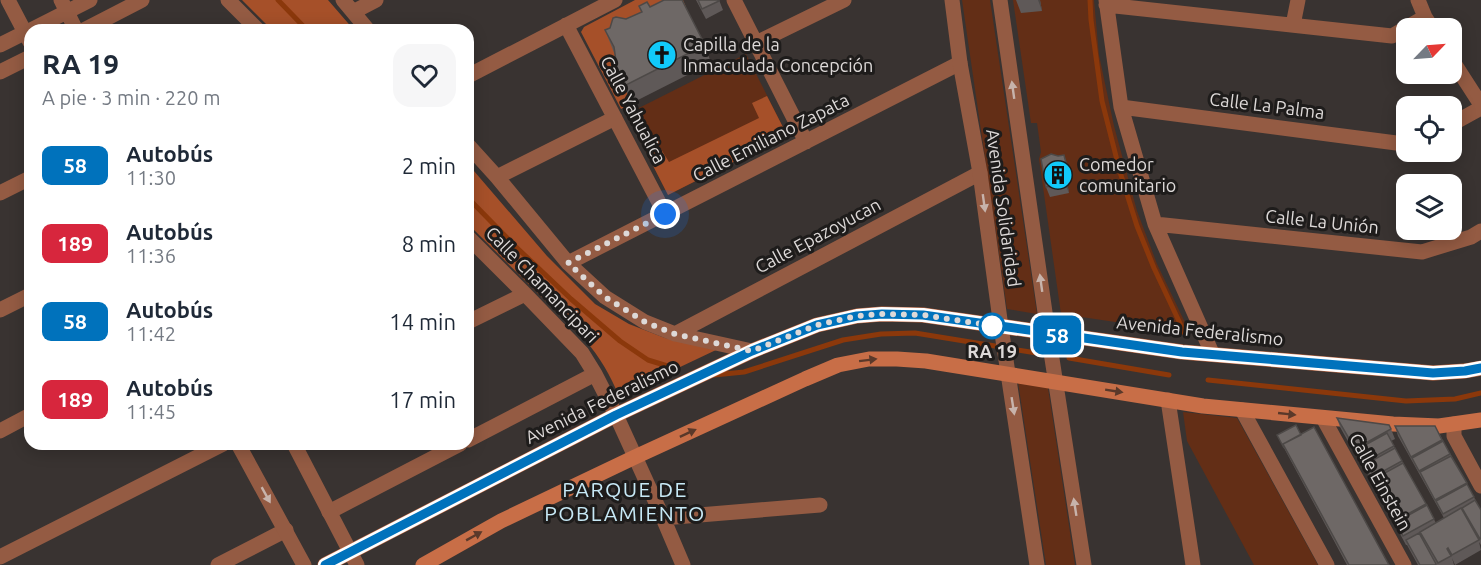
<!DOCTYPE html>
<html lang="es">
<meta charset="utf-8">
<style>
:root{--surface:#fff;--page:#f6f6f7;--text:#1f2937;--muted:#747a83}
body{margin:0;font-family:Ubuntu,sans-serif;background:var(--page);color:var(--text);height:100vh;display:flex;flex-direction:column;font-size:22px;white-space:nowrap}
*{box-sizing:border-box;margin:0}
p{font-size:20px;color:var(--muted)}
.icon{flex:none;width:33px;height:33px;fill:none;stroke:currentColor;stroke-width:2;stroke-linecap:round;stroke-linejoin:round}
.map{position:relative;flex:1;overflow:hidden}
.sheet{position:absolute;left:24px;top:24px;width:450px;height:426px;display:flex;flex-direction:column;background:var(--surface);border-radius:18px;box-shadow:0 3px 15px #0003}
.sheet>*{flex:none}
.badge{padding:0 12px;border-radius:9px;font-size:21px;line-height:39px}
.needle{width:39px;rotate:65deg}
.controls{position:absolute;left:1396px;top:18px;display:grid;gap:12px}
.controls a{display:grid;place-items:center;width:66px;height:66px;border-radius:12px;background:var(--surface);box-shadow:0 3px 15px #0003;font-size:30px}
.you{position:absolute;width:30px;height:30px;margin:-15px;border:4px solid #fff;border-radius:50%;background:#1a73e8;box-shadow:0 0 0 9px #1a73e833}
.map>.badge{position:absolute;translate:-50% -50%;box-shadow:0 0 0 3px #fff}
.round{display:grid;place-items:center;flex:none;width:63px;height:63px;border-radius:18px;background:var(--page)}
.overview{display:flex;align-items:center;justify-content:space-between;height:102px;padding:0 18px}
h1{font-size:28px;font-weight:700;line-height:45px}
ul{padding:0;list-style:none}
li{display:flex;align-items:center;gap:18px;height:78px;padding:0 18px}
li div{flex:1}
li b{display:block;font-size:22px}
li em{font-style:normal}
li .badge{min-width:66px;font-weight:700;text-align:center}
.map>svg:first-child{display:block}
</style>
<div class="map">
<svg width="1481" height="565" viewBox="0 0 1481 565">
<rect width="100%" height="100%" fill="#393331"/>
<!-- green -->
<path fill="#632e16" d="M962,0H990L1037,314L1007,309Z
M1013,0H1094L1099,55L1114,126L1137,211L1157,264L1190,333L1061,314L1039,159L1041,152L1037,123H1031Z
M746,54L787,135L668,195L627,114Z
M1018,382L1048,388L1075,565H1046Z
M1183,412L1237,418L1318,565H1254L1187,441Z"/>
<!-- forest -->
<path fill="#a65029" d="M242,0H328L354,30H272Z
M635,0H683L686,7L685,11L621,65L624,86L632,103L621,109L581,32L584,27Z
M767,96L787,135L668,195L648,156L661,149L669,162L759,118L752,103Z
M468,164L547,256L595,304L629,324L665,338L716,350L619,396C610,375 600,357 585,340L468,224Z"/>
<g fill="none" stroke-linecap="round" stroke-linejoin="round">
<!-- stream -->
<path stroke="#8b380b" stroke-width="5" d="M278,0L307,30
M1090,0L1091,20L1102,101L1120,172L1137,226L1154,268L1185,334
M468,198L515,246L571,299L620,341L648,360L674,368
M1011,349L1043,354
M1069,358L1169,375
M714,375L744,372L843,340L881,334L915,333L995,346
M1208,380L1406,401L1455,399L1481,393"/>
<!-- minor -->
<path stroke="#945b43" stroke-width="15" d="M228,0L258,30
M343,0L368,30
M734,0L806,142
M1106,0L1121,107L1155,224L1212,353
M1418,0L1425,17L1432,28
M1106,5L1392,36L1425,17
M353,12L376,0
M566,25L665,214
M1293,25L1298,0
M756,43L844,0
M1452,60L1481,105
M468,76L615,0
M1121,107L1404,144L1407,143
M1452,124L1481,108
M468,145L497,177L568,263L605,297L645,322L675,334L752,351
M497,177L615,118
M0,193L30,178
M1155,224L1422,252L1471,237L1481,231
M468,237L525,294L582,353L595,374L616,415L663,518L683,565
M568,263L960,63
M0,310L30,295
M468,322L525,294
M675,334L980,173
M1168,400L1193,565
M1242,410L1327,565
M1323,418L1404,565
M1454,424V436L1481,486
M0,431L30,415
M468,440L595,374
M329,512L460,444
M663,518L820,505
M0,557L223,444
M218,565L286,530"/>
<!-- tertiary -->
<path stroke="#945b43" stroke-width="15" d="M8,0L30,42
M61,0L76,30
M952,0L960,63L980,173L1001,327L1037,565
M1000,0L1048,333L1084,565
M31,30L90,0
M84,30L142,0
M0,45L30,30
M0,72L30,57
M238,444L304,565
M294,444L357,565"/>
<!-- secondary -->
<path stroke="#c86e47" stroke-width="15" d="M325,565L616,415L752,351L817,325L857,316L882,314L923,315L1182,352L1433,373L1465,371L1481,368
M423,565L501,521L635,457L805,379L838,365L869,359H897L926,361L1203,406L1393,424L1439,426L1481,420"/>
</g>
<!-- wall -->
<path fill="#5f5958" d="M696,0H719L723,10L706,19Z
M1016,0H1040L1042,11L1021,13Z
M639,6L650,7L705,45L711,63L632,103L624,86L617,68L615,55L605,30L641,12Z
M1068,165L1071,181L1067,182L1069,193L1050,197L1046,187Z
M1337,418L1391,429L1395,439L1391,441L1436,523L1444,518L1398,436L1395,426H1435L1481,510V545L1479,542L1481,550L1455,565L1452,558L1454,565H1418L1407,545H1406L1359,458L1358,459L1340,427Z
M1277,435H1301L1389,565H1347Z"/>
<!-- shaded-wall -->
<path fill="#4d4947" d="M1038,0H1040L1042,11Z
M1064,155L1068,165L1071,181L1068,172Z
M1063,173L1067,182L1069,193L1065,184Z"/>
<!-- building -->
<path fill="#6e6866" stroke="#4d4947" stroke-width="1.5" d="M664,0H682L705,45L626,85L617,68L614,47L605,30L610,28L613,18L616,17L626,19L642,12L639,6L647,2L650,7Z
M698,0H719V1L702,9Z
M1051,154L1058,156L1064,155L1068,172L1063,173L1065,184L1046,187L1041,159Z
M1337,418L1389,425L1391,429L1355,449Z
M1296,425L1301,435L1283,444L1284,448L1277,435Z
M1395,426H1435L1442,440L1411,457Z
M1314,427L1389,565H1349L1283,444Z
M1387,433L1394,446L1363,463L1356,450Z
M1443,441L1450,454L1419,471L1412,458Z
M1395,448L1402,461L1371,478L1364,465Z
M1451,456L1467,483L1435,500L1420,472Z
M1403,463L1426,504L1395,521L1372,480Z
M1467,484L1474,497L1443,514L1436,501Z
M1475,500L1481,510V538L1480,539L1462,508Z
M1427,505L1434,519L1403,536L1396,522Z
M1461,508L1479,540L1452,555L1448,548L1447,549L1451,556L1438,563L1420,532Z
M1419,533L1436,564L1435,565H1420L1406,540Z"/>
<!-- one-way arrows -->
<defs><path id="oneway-solid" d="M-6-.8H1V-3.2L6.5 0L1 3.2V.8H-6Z" transform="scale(1.5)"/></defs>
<g fill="#c7b3ab">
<use href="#oneway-solid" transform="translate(1013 90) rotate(-98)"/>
<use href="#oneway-solid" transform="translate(984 203) rotate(82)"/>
<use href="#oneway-solid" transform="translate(1041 283) rotate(-98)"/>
<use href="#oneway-solid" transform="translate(1013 406) rotate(81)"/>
<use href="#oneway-solid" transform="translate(266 495) rotate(61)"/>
<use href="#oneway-solid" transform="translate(1075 507) rotate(-99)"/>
</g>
<g fill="#5a392a">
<use href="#oneway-solid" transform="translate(868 360) rotate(-7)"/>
<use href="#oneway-solid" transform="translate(1114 391) rotate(9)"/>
<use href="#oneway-solid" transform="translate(1287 414) rotate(6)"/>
<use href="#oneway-solid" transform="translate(688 433) rotate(-25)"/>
<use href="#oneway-solid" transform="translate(474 536) rotate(-29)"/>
</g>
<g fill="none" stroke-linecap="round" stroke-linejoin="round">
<!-- line casing -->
<g stroke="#fff" stroke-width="14">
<path id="line" d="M325,565L616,415L752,351L817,325L857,316L882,314L923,315L1182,352L1433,373L1465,371L1481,368"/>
</g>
<!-- line -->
<use href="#line" stroke="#0072bc" stroke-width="9"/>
<!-- walk -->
<path stroke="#ddd9d8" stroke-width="6" stroke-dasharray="0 10.8" d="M665,214L568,263L605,297L645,322L675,334L752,351L817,325L857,316L882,314L923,315L1001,327L992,326"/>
</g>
<!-- icons -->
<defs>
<g id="church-disc" transform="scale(1.5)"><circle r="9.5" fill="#11cafa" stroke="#1e1c1b"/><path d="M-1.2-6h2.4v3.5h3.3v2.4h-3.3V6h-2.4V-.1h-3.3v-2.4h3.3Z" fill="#111"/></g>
<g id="building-disc" transform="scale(1.5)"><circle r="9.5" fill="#11cafa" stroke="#1e1c1b"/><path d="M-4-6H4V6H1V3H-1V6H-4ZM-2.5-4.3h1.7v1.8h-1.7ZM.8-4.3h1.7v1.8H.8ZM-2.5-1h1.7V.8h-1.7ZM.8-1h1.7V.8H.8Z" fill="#111"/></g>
</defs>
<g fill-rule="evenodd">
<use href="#church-disc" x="662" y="55"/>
<use href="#building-disc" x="1058" y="175"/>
</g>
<!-- markers -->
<circle fill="#fff" stroke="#0072bc" stroke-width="3" cx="992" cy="326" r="12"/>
<g text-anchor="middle" stroke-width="6" stroke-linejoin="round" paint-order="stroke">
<!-- poi labels -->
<g font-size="18" fill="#ddd9d8" stroke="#1e1c1b" text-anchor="start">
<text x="683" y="51">Capilla de la<tspan x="683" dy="21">Inmaculada Concepción</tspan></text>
<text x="1079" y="171">Comedor<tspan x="1079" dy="21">comunitario</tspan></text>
</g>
<!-- street labels -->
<g font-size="18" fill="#ddd9d8" stroke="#1e1c1b">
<text transform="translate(1267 106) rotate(7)" y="6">Calle La Palma</text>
<text transform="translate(633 110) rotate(62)" y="6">Calle Yahualica</text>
<text transform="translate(771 138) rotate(-27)" y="6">Calle Emiliano Zapata</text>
<text transform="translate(1003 208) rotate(82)" y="6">Avenida Solidaridad</text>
<text transform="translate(1322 222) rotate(6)" y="6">Calle La Unión</text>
<text transform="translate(818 236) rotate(-28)" y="6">Calle Epazoyucan</text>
<text transform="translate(542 285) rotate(46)" y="6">Calle Chamancipari</text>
<text transform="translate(1200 331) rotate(6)" y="6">Avenida Federalismo</text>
<text transform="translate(602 402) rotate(-26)" y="6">Avenida Federalismo</text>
<text transform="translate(1380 482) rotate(61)" y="6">Calle Einstein</text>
</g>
<!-- stop labels -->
<g font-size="18" font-weight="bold" fill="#ddd9d8" stroke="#1e1c1b">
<text x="992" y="358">RA 19</text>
</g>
<!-- quarter labels -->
<g font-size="21" letter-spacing="1.5" fill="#c7e9f6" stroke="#1e1c1b">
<text x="625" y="497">PARQUE DE<tspan x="625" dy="24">POBLAMIENTO</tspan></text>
</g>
</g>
</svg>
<div class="controls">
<a><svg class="needle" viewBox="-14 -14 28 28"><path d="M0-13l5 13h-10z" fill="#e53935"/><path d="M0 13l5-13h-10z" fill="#747a83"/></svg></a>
<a><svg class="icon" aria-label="locate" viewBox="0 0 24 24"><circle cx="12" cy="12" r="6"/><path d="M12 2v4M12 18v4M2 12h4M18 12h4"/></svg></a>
<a><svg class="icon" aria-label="layers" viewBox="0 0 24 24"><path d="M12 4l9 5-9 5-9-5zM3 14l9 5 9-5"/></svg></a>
</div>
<div class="you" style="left:665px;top:214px"></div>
<b class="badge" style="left:1057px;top:335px;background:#0072bc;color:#fff">58</b>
<section class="sheet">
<div class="overview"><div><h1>RA 19</h1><p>A pie · 3 min · 220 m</p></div><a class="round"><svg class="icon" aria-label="heart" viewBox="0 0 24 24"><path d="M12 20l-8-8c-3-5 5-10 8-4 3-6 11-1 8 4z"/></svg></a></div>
<ul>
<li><span class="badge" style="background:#0072bc;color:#fff">58</span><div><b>Autobús</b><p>11:30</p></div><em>2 min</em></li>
<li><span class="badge" style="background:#d7263d;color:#fff">189</span><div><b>Autobús</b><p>11:36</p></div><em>8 min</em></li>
<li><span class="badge" style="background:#0072bc;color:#fff">58</span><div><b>Autobús</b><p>11:42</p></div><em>14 min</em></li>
<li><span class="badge" style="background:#d7263d;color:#fff">189</span><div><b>Autobús</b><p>11:45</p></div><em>17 min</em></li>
</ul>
</section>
</div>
